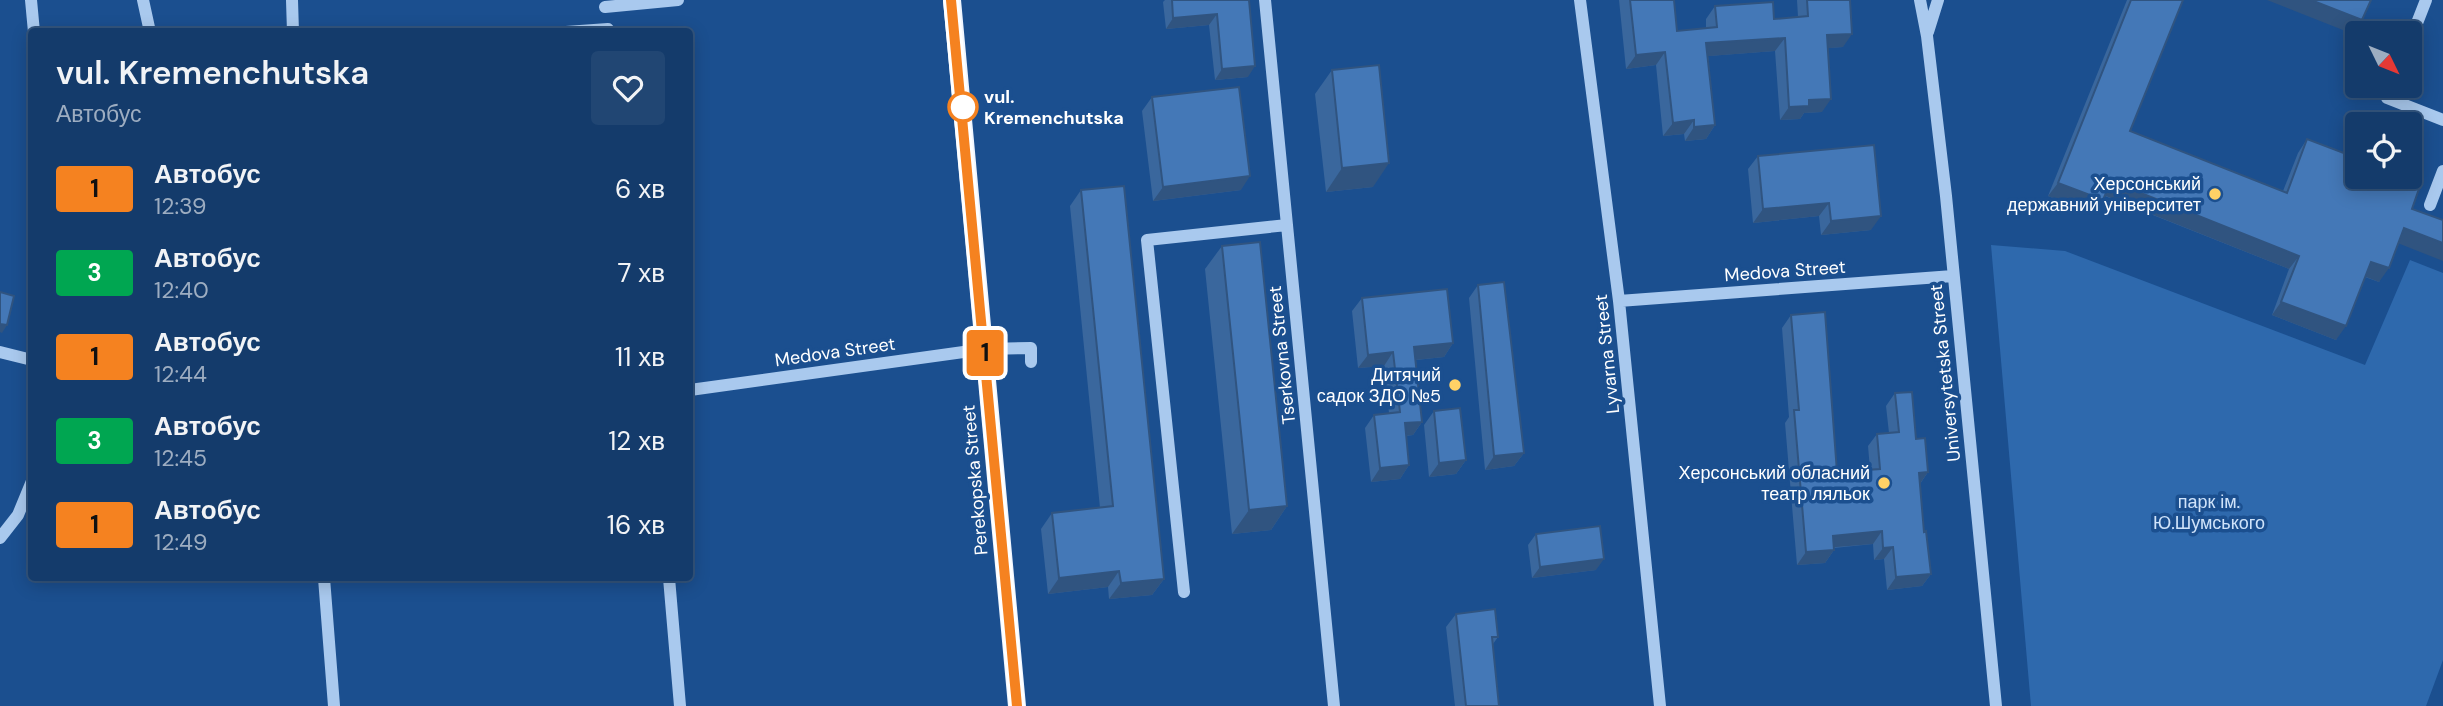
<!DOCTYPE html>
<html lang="uk">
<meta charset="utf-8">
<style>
:root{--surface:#143b6b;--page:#214673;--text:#f1f3f6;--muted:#9dadc1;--line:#33557e}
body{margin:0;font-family:"DM Sans",sans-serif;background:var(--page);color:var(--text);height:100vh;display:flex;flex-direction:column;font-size:26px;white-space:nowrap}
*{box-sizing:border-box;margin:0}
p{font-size:23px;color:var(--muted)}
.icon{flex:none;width:38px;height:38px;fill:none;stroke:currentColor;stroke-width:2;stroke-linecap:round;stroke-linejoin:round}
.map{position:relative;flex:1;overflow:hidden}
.side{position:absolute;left:28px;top:28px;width:665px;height:553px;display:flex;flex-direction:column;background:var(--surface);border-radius:7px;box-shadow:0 4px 18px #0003,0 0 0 2px var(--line)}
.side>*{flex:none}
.badge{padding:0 14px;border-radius:5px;font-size:24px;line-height:46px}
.needle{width:46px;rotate:133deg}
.controls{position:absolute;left:2345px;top:21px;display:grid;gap:14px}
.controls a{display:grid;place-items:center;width:77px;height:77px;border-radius:7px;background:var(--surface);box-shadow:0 4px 18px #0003,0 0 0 2px var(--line);font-size:35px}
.map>.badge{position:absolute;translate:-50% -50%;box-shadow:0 0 0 4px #fff}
.round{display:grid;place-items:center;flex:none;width:74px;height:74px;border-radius:7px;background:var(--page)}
.overview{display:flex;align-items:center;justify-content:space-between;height:119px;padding:0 28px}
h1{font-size:33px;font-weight:600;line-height:52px}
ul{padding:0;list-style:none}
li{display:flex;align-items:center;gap:21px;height:84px;padding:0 28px}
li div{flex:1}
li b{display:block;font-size:26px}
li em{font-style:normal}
li .badge{min-width:77px;font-weight:700;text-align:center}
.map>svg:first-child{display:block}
</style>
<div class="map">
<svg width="2443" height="706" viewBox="0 0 2443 706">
<rect width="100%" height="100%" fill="#1b4f8f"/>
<!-- green -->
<path fill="#2e69ad" d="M1991,245L2065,251L2365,365L2410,260L2443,273V660L2426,706H2031Z"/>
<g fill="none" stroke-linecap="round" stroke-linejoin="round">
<!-- minor -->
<path stroke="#a9c9ee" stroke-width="12" d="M31,0L34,32
M143,0L150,32
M292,0L293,32
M1265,0L1334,706
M1580,0L1619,301L1660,706
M1920,0L1927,36L1946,196L1996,706
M605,7L678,0
M566,32L608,29
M1928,32L1938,0
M2410,41L2426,0
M2392,86L2387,98L2443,120
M2430,205L2443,171
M1619,301L1953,276
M0,352L32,360
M690,390L985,349L1031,348V362
M0,538L18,515L32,481
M324,578L334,706
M669,578L680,706
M1184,592L1147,240L1287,225"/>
<!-- major -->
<path stroke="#f0f6ff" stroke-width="18" d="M952,0L1017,706"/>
</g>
<!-- wall -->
<path fill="#3a679d" d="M1165,0H1249L1248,77L1215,80L1209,25L1166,29L1163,2Z
M1619,0H1674L1677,31L1706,28V19L1715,6L1774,19L1798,17L1797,0H1850L1843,47L1828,48L1822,112L1804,113L1800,119L1780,120L1775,51L1708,56L1715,125L1706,139L1685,141L1684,134L1663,136L1656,65L1626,69Z
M2127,0H2183L2130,131L2283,191L2298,153L2307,139L2398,243L2379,282L2365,277L2336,340L2272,315L2289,269L2105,196L2103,200L2093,214L2048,196Z
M1332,70L1373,187L1326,192L1315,94Z
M1152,97L1241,190L1153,201L1142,111Z
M1758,156L1871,230L1821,235L1819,216L1753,223L1748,169Z
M1081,190L1164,579L1152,595L1109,599L1108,587L1048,594L1041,529L1052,513L1100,508L1070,206Z
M1222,246L1287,506L1271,530L1232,534L1205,269Z
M1478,285L1524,453L1514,466L1485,470L1469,298Z
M1362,298L1453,343L1444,357L1416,360L1422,422L1413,435L1406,436L1409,465L1400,479L1371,482L1365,428L1374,415L1389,413L1384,366L1358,368L1352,311Z
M1791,315L1837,472L1870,469L1868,446L1877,434L1889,433L1886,406L1895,393L1916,439L1928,472L1920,484L1924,532L1931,574L1922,586L1887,590L1884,559L1874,560L1873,544L1834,548V550L1825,563L1797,565L1785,423L1789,417L1782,328Z
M1434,411L1466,460L1456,474L1429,477L1424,425Z
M1536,534L1596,570L1532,578L1528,545Z
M1456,614L1498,637L1493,644L1499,706H1455L1446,627Z"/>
<!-- shaded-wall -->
<path fill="#305480" d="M2267,0H2311L2362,20L2353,34Z
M1217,14L1209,25L1166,29L1173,18Z
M1852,34L1843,47L1818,49L1827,35Z
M1785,38L1775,51L1697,57L1706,43Z
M1665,52L1656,65L1626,69L1636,55Z
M1255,66L1248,77L1215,80L1222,69Z
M1831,99L1822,112L1804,113L1800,119L1780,120L1789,107L1809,100Z
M1694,120L1684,134L1663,136L1673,123Z
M1715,125L1706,139L1685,141L1694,127Z
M1389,163L1373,187L1326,192L1342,168Z
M1250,176L1241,190L1153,201L1163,187Z
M2111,181L2299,256L2289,269L2101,194Z
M2058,183L2103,200L2093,214L2048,196Z
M1829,203L1819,216L1753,223L1763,209Z
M1881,216L1871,230L1821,235L1831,221Z
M2404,228L2443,243V261L2395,242Z
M2371,262L2389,268L2379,282L2361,275Z
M2281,302L2346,326L2336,340L2272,315Z
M0,324L7,325L2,333L0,332Z
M1453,343L1444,357L1405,361L1414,347Z
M1393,352L1384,366L1358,368L1368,355Z
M1422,422L1413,435L1395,437L1405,423Z
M1524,453L1514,466L1485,470L1494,456Z
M1466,460L1456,474L1429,477L1439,463Z
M1409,465L1400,479L1371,482L1380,468Z
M1928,472L1919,485V473Z
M1287,506L1271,530L1232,534L1249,510Z
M1882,531L1873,544L1824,548L1833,536Z
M1893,547L1884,559L1874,560L1883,548Z
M1834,550L1825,563L1797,565L1806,552Z
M1604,559L1596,570L1532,578L1540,567Z
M1119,571L1108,587L1048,594L1059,578Z
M1931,574L1922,586L1887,590L1896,577Z
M1164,579L1152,595L1109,599L1121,583Z"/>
<!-- building -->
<path fill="#4478b7" stroke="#305480" stroke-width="2" d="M1172,0H1249L1255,66L1222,69L1217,14L1173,18Z
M1630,0H1674L1677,31L1717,27L1715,6L1773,2L1774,19L1808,16L1807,0H1850L1852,34L1827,35L1831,99L1809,100V106L1789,107L1785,38L1706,43L1715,125L1694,127V120L1673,123L1665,52L1636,55Z
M2131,0H2183L2130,131L2287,193L2307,139L2357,158V177H2405L2421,183L2412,209L2443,220V243L2404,228L2389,268L2371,262L2346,326L2281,302L2299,256L2111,181L2103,200L2058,183Z
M2311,0H2371L2362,20Z
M1379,65L1389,163L1342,168L1332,70Z
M1239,87L1250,176L1163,187L1152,97Z
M1874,145L1881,216L1831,221L1829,203L1763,209L1758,156Z
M1124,186L1164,579L1121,583L1119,571L1059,578L1052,513L1113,506L1081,190Z
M1260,242L1287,506L1249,510L1222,246Z
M1504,282L1524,453L1494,456L1478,285Z
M1447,289L1453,343L1414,347L1422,422L1405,423L1409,465L1380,468L1374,415L1400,412L1393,352L1368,355L1362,298Z
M0,292L14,296L7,325L0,324Z
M1825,312L1837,472L1880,469L1877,434L1899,432L1895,393L1912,392L1916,439L1925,438L1928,472L1919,473L1924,532L1926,531L1931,574L1896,577L1893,547L1883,548L1882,531L1833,536L1834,550L1806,552L1794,410H1799L1791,315Z
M1460,408L1466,460L1439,463L1434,411Z
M1600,526L1604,559L1540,567L1536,534Z
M1495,609L1498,637H1492L1499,706H1466L1456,614Z"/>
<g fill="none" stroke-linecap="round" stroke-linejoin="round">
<!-- line casing -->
<g stroke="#fff" stroke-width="16">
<path id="line" d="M951,0L1017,706"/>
</g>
<!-- line -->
<use href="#line" stroke="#f58220" stroke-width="10"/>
</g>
<!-- markers -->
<circle fill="#fff" stroke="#f58220" stroke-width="3.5" cx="963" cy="107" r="14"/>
<g fill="#ffd166" stroke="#1b4f8f" stroke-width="2.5">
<circle cx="2215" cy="194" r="7"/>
<circle cx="1455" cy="385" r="7"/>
<circle cx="1884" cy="483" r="7"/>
</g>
<g text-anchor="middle" stroke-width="7" stroke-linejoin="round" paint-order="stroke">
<!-- stop labels -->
<g font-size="18" font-weight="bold" fill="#fff" stroke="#1b4f8f" text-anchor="start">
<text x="984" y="103">vul.<tspan x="984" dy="21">Kremenchutska</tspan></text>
</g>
<!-- poi labels -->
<g font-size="18" fill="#fff" stroke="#1b4f8f" text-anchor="end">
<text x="2201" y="190">Херсонський<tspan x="2201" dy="21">державний університет</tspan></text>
<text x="1441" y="381">Дитячий<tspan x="1441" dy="21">садок ЗДО №5</tspan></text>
<text x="1870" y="479">Херсонський обласний<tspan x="1870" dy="21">театр ляльок</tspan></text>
</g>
<!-- street labels -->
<g font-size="18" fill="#fff" stroke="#1b4f8f">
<text transform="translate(1785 271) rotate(-4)" y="6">Medova Street</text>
<text transform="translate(835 352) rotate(-8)" y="6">Medova Street</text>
<text transform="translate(1607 354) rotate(-96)" y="6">Lyvarna Street</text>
<text transform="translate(1282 355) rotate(-96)" y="6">Tserkovna Street</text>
<text transform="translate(1945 373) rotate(-96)" y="6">Universytetska Street</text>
<text transform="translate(975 480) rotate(-95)" y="6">Perekopska Street</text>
</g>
<!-- park labels -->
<g font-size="18" fill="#cfe3fa" stroke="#1b4f8f">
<text x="2209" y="508">парк ім.<tspan x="2209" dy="21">Ю.Шумського</tspan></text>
</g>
</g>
</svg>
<div class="controls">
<a><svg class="needle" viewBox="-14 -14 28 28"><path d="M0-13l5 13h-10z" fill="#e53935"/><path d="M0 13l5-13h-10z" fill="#9dadc1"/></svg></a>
<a><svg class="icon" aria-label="locate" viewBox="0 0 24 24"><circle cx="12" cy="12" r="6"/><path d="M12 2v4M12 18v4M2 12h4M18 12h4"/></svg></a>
</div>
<b class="badge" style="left:985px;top:353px;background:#f58220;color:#111">1</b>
<section class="side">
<div class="overview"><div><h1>vul. Kremenchutska</h1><p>Автобус</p></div><a class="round"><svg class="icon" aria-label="heart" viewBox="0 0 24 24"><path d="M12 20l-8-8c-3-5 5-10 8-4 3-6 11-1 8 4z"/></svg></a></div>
<ul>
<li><span class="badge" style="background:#f58220;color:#111">1</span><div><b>Автобус</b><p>12:39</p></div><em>6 хв</em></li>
<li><span class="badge" style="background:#00a651;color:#fff">3</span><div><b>Автобус</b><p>12:40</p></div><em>7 хв</em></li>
<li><span class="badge" style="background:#f58220;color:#111">1</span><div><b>Автобус</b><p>12:44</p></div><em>11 хв</em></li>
<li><span class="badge" style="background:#00a651;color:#fff">3</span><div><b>Автобус</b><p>12:45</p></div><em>12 хв</em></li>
<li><span class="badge" style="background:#f58220;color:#111">1</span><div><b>Автобус</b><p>12:49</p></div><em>16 хв</em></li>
</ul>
</section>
</div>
